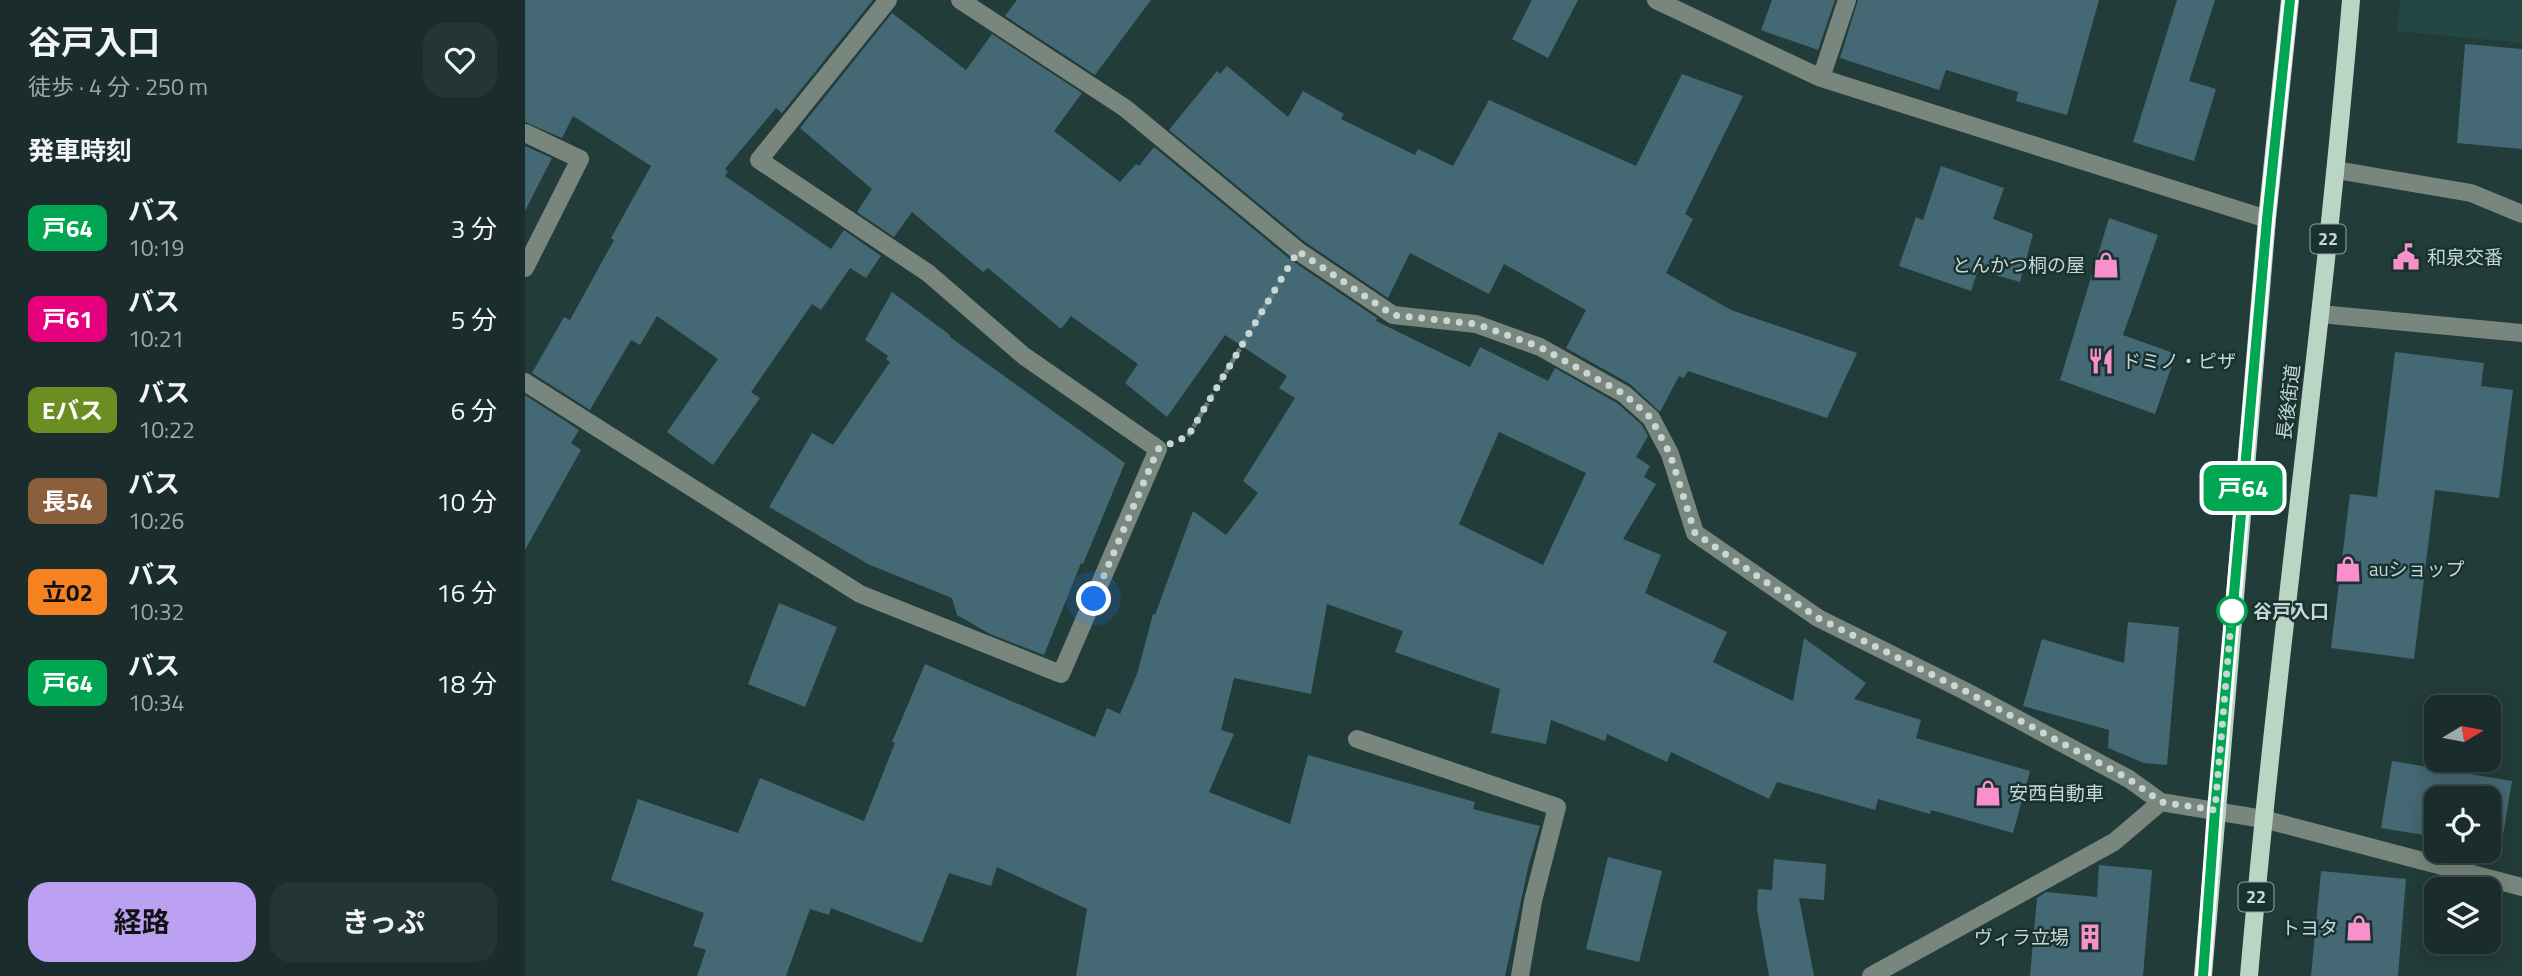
<!DOCTYPE html>
<html lang="ja">
<meta charset="utf-8">
<style>
:root{--surface:#1a2d2c;--page:#233534;--text:#f1f3f6;--muted:#9fa8a9;--line:#384948;--accent:#bca0f2}
body{margin:0;font-family:"Titillium Web","Noto Sans JP",sans-serif;background:var(--page);color:var(--text);height:100vh;display:flex;flex-direction:column;font-size:26px;white-space:nowrap}
*{box-sizing:border-box;margin:0}
p{font-size:23px;color:var(--muted)}
.icon{flex:none;width:38px;height:38px;fill:none;stroke:currentColor;stroke-width:2;stroke-linecap:round;stroke-linejoin:round}
.map{position:relative;flex:1;overflow:hidden}
.drawer{display:flex;flex-direction:column;background:var(--surface);width:525px}
.drawer>*{flex:none}
.badge{padding:0 14px;border-radius:10px;font-size:24px;line-height:46px}
.needle{width:46px;rotate:80deg}
.fabs{position:absolute;left:1899px;top:695px;display:grid;gap:14px}
.fabs a{display:grid;place-items:center;width:77px;height:77px;border-radius:14px;background:var(--surface);box-shadow:0 4px 18px #0003,0 0 0 2px var(--line);font-size:35px}
.you{position:absolute;width:35px;height:35px;margin:-18px;border:5px solid #fff;border-radius:50%;background:#1a73e8;box-shadow:0 0 0 10px #1a73e833}
.map>.badge{position:absolute;translate:-50% -50%;box-shadow:0 0 0 4px #fff}
h2{padding:0 28px;font-size:26px;line-height:63px}
.round{display:grid;place-items:center;flex:none;width:74px;height:74px;border-radius:21px;background:var(--page)}
.headline{display:flex;align-items:center;justify-content:space-between;height:119px;padding:0 28px}
h1{font-size:33px;font-weight:700;line-height:52px}
.action{display:flex;gap:14px;margin-top:auto;padding:14px 28px}
.action a{flex:1;height:80px;border-radius:21px;background:var(--accent);color:#111;font-size:28px;font-weight:700;line-height:80px;text-align:center}
.action a+a{background:var(--page);color:var(--text)}
ul{padding:0;list-style:none}
li{display:flex;align-items:center;gap:21px;height:91px;padding:0 28px}
li div{flex:1}
li b{display:block;font-size:26px}
li em{font-style:normal}
li .badge{min-width:77px;font-weight:700;text-align:center}
main{display:flex;flex:1;min-height:0}
.map>svg:first-child{display:block}
</style>
<main>
<section class="drawer">
<div class="headline"><div><h1>谷戸入口</h1><p>徒歩 · 4 分 · 250 m</p></div><a class="round"><svg class="icon" aria-label="heart" viewBox="0 0 24 24"><path d="M12 20l-8-8c-3-5 5-10 8-4 3-6 11-1 8 4z"/></svg></a></div>
<h2>発車時刻</h2>
<ul>
<li><span class="badge" style="background:#00a651;color:#fff">戸64</span><div><b>バス</b><p>10:19</p></div><em>3 分</em></li>
<li><span class="badge" style="background:#e6007e;color:#fff">戸61</span><div><b>バス</b><p>10:21</p></div><em>5 分</em></li>
<li><span class="badge" style="background:#6b8e23;color:#fff">Eバス</span><div><b>バス</b><p>10:22</p></div><em>6 分</em></li>
<li><span class="badge" style="background:#8b5e3c;color:#fff">長54</span><div><b>バス</b><p>10:26</p></div><em>10 分</em></li>
<li><span class="badge" style="background:#f58220;color:#111">立02</span><div><b>バス</b><p>10:32</p></div><em>16 分</em></li>
<li><span class="badge" style="background:#00a651;color:#fff">戸64</span><div><b>バス</b><p>10:34</p></div><em>18 分</em></li>
</ul>
<div class="action"><a>経路</a><a>きっぷ</a></div>
</section>
<div class="map">
<svg width="1997" height="976" viewBox="0 0 1997 976">
<rect width="100%" height="100%" fill="#223c3a"/>
<!-- built -->
<path fill="#234744" d="M1875,0H1997V43L1872,31Z"/>
<!-- building -->
<path fill="#446874" fill-rule="evenodd" d="M0,0H348L257,113L251,108L200,169L203,172L200,176L306,249L319,230L356,256L341,278L325,268L296,310L287,304L226,392L235,398L188,465L142,432L193,359L132,316L115,345L106,340L65,410L7,373L39,317L45,320L89,240L86,238L126,166L48,116L37,138L0,122Z
M492,0H626L570,75L480,16Z
M1007,0H1053L1023,58L987,39Z
M1247,0H1310L1293,50L1236,30Z
M1333,0H1574L1542,115L1491,101L1493,92L1421,70L1414,90L1315,58Z
M1652,0H1690L1664,81L1691,89L1669,161L1608,142Z
M367,13L441,70L467,34L557,93L529,131L595,182L611,164L614,166L629,147L766,260L852,318L851,321L945,367L955,347L1023,381L1030,368L1092,403L1117,425L1123,436L1111,457L1125,466L1119,477L1131,484L1098,539L1136,555L1120,593L1202,632L1188,662L1268,701L1279,638L1341,683L1329,699L1396,720L1391,738L1505,771L1488,833L1406,810L1405,814L1353,799L1350,810L1252,782L1244,799L1146,752L1142,762L1082,734L1080,741L1026,720L1021,744L966,733L975,689L870,652L878,631L802,604L786,694L709,678L696,730L709,734L684,792L765,824L783,755L950,802L948,809L1015,826L1003,868L980,976H551L562,909L472,867L466,886L424,873L397,943L306,908L304,915L285,909L261,976H172L181,950L168,946L179,913L86,880L113,799L213,833L235,778L339,821L370,743L367,742L400,664L570,737L582,708L595,714L612,674L628,614L630,615L668,511L701,535L733,493L718,481L770,398L754,388L762,376L700,335L642,417L600,383L613,364L546,316L536,329L463,268L458,272L387,212L369,237L332,212L347,189L275,128ZM974,432L1061,473L1018,565L934,524Z
M1940,44L1997,49V149L1932,143Z
M702,66L763,117L778,91L819,114L816,119L890,155L893,149L928,166L964,100L1111,166L1157,74L1218,96L1160,214L1168,219L1141,273L1206,310L1332,353L1302,418L1163,371L1159,378L1154,376L1135,412L1105,384L1041,348L1061,310L979,264L964,294L885,253L863,298L780,242L644,130L692,71L695,74Z
M0,146L27,158L0,211Z
M1416,166L1479,188L1468,219L1508,234L1495,282L1453,270L1446,291L1374,266L1391,217L1398,220Z
M1584,218L1633,235L1598,335L1651,354L1630,414L1535,380Z
M367,292L425,335V337L600,463L558,564L556,563L519,655L465,634L432,615L427,598L345,565L244,507L287,433L308,445L365,362L361,359L363,356L340,340Z
M1870,352L1959,363L1956,386L1988,390L1974,498L1910,490L1889,659L1806,648L1825,494L1852,497Z
M0,395L54,430L46,443L56,450L0,550Z
M254,603L312,627L280,707L223,684Z
M1603,622L1654,627L1642,765L1619,763L1583,748L1584,730L1498,706L1517,639L1599,663Z
M1867,761L1987,781L1976,847L1964,845V798H1911V837L1856,828Z
M1083,857L1137,871L1114,962L1061,949Z
M1249,859L1301,864L1299,900L1274,898L1289,976H1244L1232,909L1233,889L1247,890Z
M1574,865L1627,870L1618,976H1505L1512,898L1521,892L1572,897Z
M1796,871L1881,879L1873,976H1786Z"/>
<g fill="none" stroke-linecap="round" stroke-linejoin="round">
<!-- path -->
<path stroke="#687d7b" stroke-width="4.5" stroke-dasharray="7 3.5" stroke-linecap="butt" d="M663,436L757,278"/>
<!-- minor -->
<path stroke="#79867d" stroke-width="18" d="M435,0L600,108L773,251L868,315L951,324L1015,347L1099,394L1126,418L1145,454L1170,533L1293,618L1440,691L1604,779L1636,802
M1131,0L1296,78L1742,219
M1296,78L1322,0
M0,133L55,159L0,268
M1811,170L1946,193L1997,214
M1795,314L1997,333
M0,382L335,594L536,674L633,449L499,356L403,273L234,160L363,0
M832,739L1032,807L1008,901L995,976
M1346,976L1589,842L1636,802L1738,819L1997,887"/>
<!-- major -->
<path stroke="#bad5c3" stroke-width="18" d="M1678,976L1742,219L1765,0
M1724,976C1752,650 1799,326 1826,0"/>
</g>
<g fill="none" stroke-linecap="round" stroke-linejoin="round">
<!-- line casing -->
<g stroke="#fff" stroke-width="16">
<path id="line" d="M1678,976L1690,810L1742,219L1765,0"/>
</g>
<!-- line -->
<use href="#line" stroke="#00a651" stroke-width="10"/>
<!-- walk -->
<path stroke="#c8d7d5" stroke-width="7" stroke-dasharray="0 12.6" d="M569,599L633,449L663,436L773,251L868,315L951,324L1015,347L1099,394L1126,418L1145,454L1170,533L1293,618L1440,691L1604,779L1636,802L1690,810L1707,611"/>
</g>
<!-- icons -->
<defs>
<g id="civic-bare" transform="scale(2.1)"><path d="M-.6-6.5H3V-4.5H.6V-3L4-1V1h2V6H-6V1h2V-1L-.6-3ZM-1.2 2.5V6h2.4V2.5Z" fill="#f890cb" stroke="#18322f" stroke-width="2.5" paint-order="stroke"/></g>
<g id="shop-bare" transform="scale(2.1)"><path d="M-5-2.5h2.3a2.7 3.5 0 0 1 5.4 0H5L5.5 6h-11ZM-1.5-2.5h3a1.5 2.3 0 0 0-3 0Z" fill="#f890cb" stroke="#18322f" stroke-width="2.5" paint-order="stroke"/></g>
<g id="restaurant-bare" transform="scale(2.1)"><path d="M-5-6h1v4h1v-4h1v4h1v-4h1v5L-1.5 .5V6h-2V.5L-5-1ZM5-6V6H3V1.5H1.5Q1.5-4 5-6Z" fill="#f890cb" stroke="#18322f" stroke-width="2.5" paint-order="stroke"/></g>
<g id="building-bare" transform="scale(2.1)"><path d="M-4-6H4V6H1V3H-1V6H-4ZM-2.5-4.3h1.7v1.8h-1.7ZM.8-4.3h1.7v1.8H.8ZM-2.5-1h1.7V.8h-1.7ZM.8-1h1.7V.8H.8Z" fill="#f890cb" stroke="#18322f" stroke-width="2.5" paint-order="stroke"/></g>
</defs>
<g fill-rule="evenodd">
<use href="#civic-bare" x="1881" y="257"/>
<use href="#shop-bare" x="1581" y="265"/>
<use href="#restaurant-bare" x="1576" y="361"/>
<use href="#shop-bare" x="1823" y="569"/>
<use href="#shop-bare" x="1463" y="793"/>
<use href="#shop-bare" x="1834" y="928"/>
<use href="#building-bare" x="1565" y="937"/>
</g>
<!-- markers -->
<circle fill="#fff" stroke="#00a651" stroke-width="3.5" cx="1707" cy="611" r="14"/>
<g text-anchor="middle" stroke-width="5" stroke-linejoin="round" paint-order="stroke">
<!-- shield labels -->
<g fill="#18322f" stroke="#93a6a3" stroke-width="2">
<rect x="1785.5" y="224.5" width="35" height="29" rx="5"/>
<rect x="1713.5" y="882.5" width="35" height="29" rx="5"/>
</g>
<g font-size="18" font-weight="bold" fill="#c8d7d5">
<text x="1803" y="245">22</text>
<text x="1731" y="903">22</text>
</g>
<!-- poi labels -->
<g font-size="19" fill="#c8d7d5" stroke="#18322f" text-anchor="start">
<text x="1902" y="264">和泉交番</text>
<text x="1560" y="272" text-anchor="end">とんかつ桐の屋</text>
<text x="1597" y="368">ドミノ・ピザ</text>
<text x="1844" y="576">auショップ</text>
<text x="1484" y="800">安西自動車</text>
<text x="1813" y="935" text-anchor="end">トヨタ</text>
<text x="1544" y="944" text-anchor="end">ヴィラ立場</text>
</g>
<!-- street labels -->
<g font-size="19" fill="#c8d7d5" stroke="#18322f">
<text transform="translate(1763 402) rotate(-83)" y="7">長後街道</text>
</g>
<!-- stop labels -->
<g font-size="19" font-weight="bold" fill="#c8d7d5" stroke="#18322f" text-anchor="start">
<text x="1728" y="618">谷戸入口</text>
</g>
</g>
</svg>
<div class="fabs">
<a><svg class="needle" viewBox="-14 -14 28 28"><path d="M0-13l5 13h-10z" fill="#e53935"/><path d="M0 13l5-13h-10z" fill="#9fa8a9"/></svg></a>
<a><svg class="icon" aria-label="locate" viewBox="0 0 24 24"><circle cx="12" cy="12" r="6"/><path d="M12 2v4M12 18v4M2 12h4M18 12h4"/></svg></a>
<a><svg class="icon" aria-label="layers" viewBox="0 0 24 24"><path d="M12 4l9 5-9 5-9-5zM3 14l9 5 9-5"/></svg></a>
</div>
<div class="you" style="left:569px;top:599px"></div>
<b class="badge" style="left:1718px;top:488px;background:#00a651;color:#fff">戸64</b>
</div>
</main>
